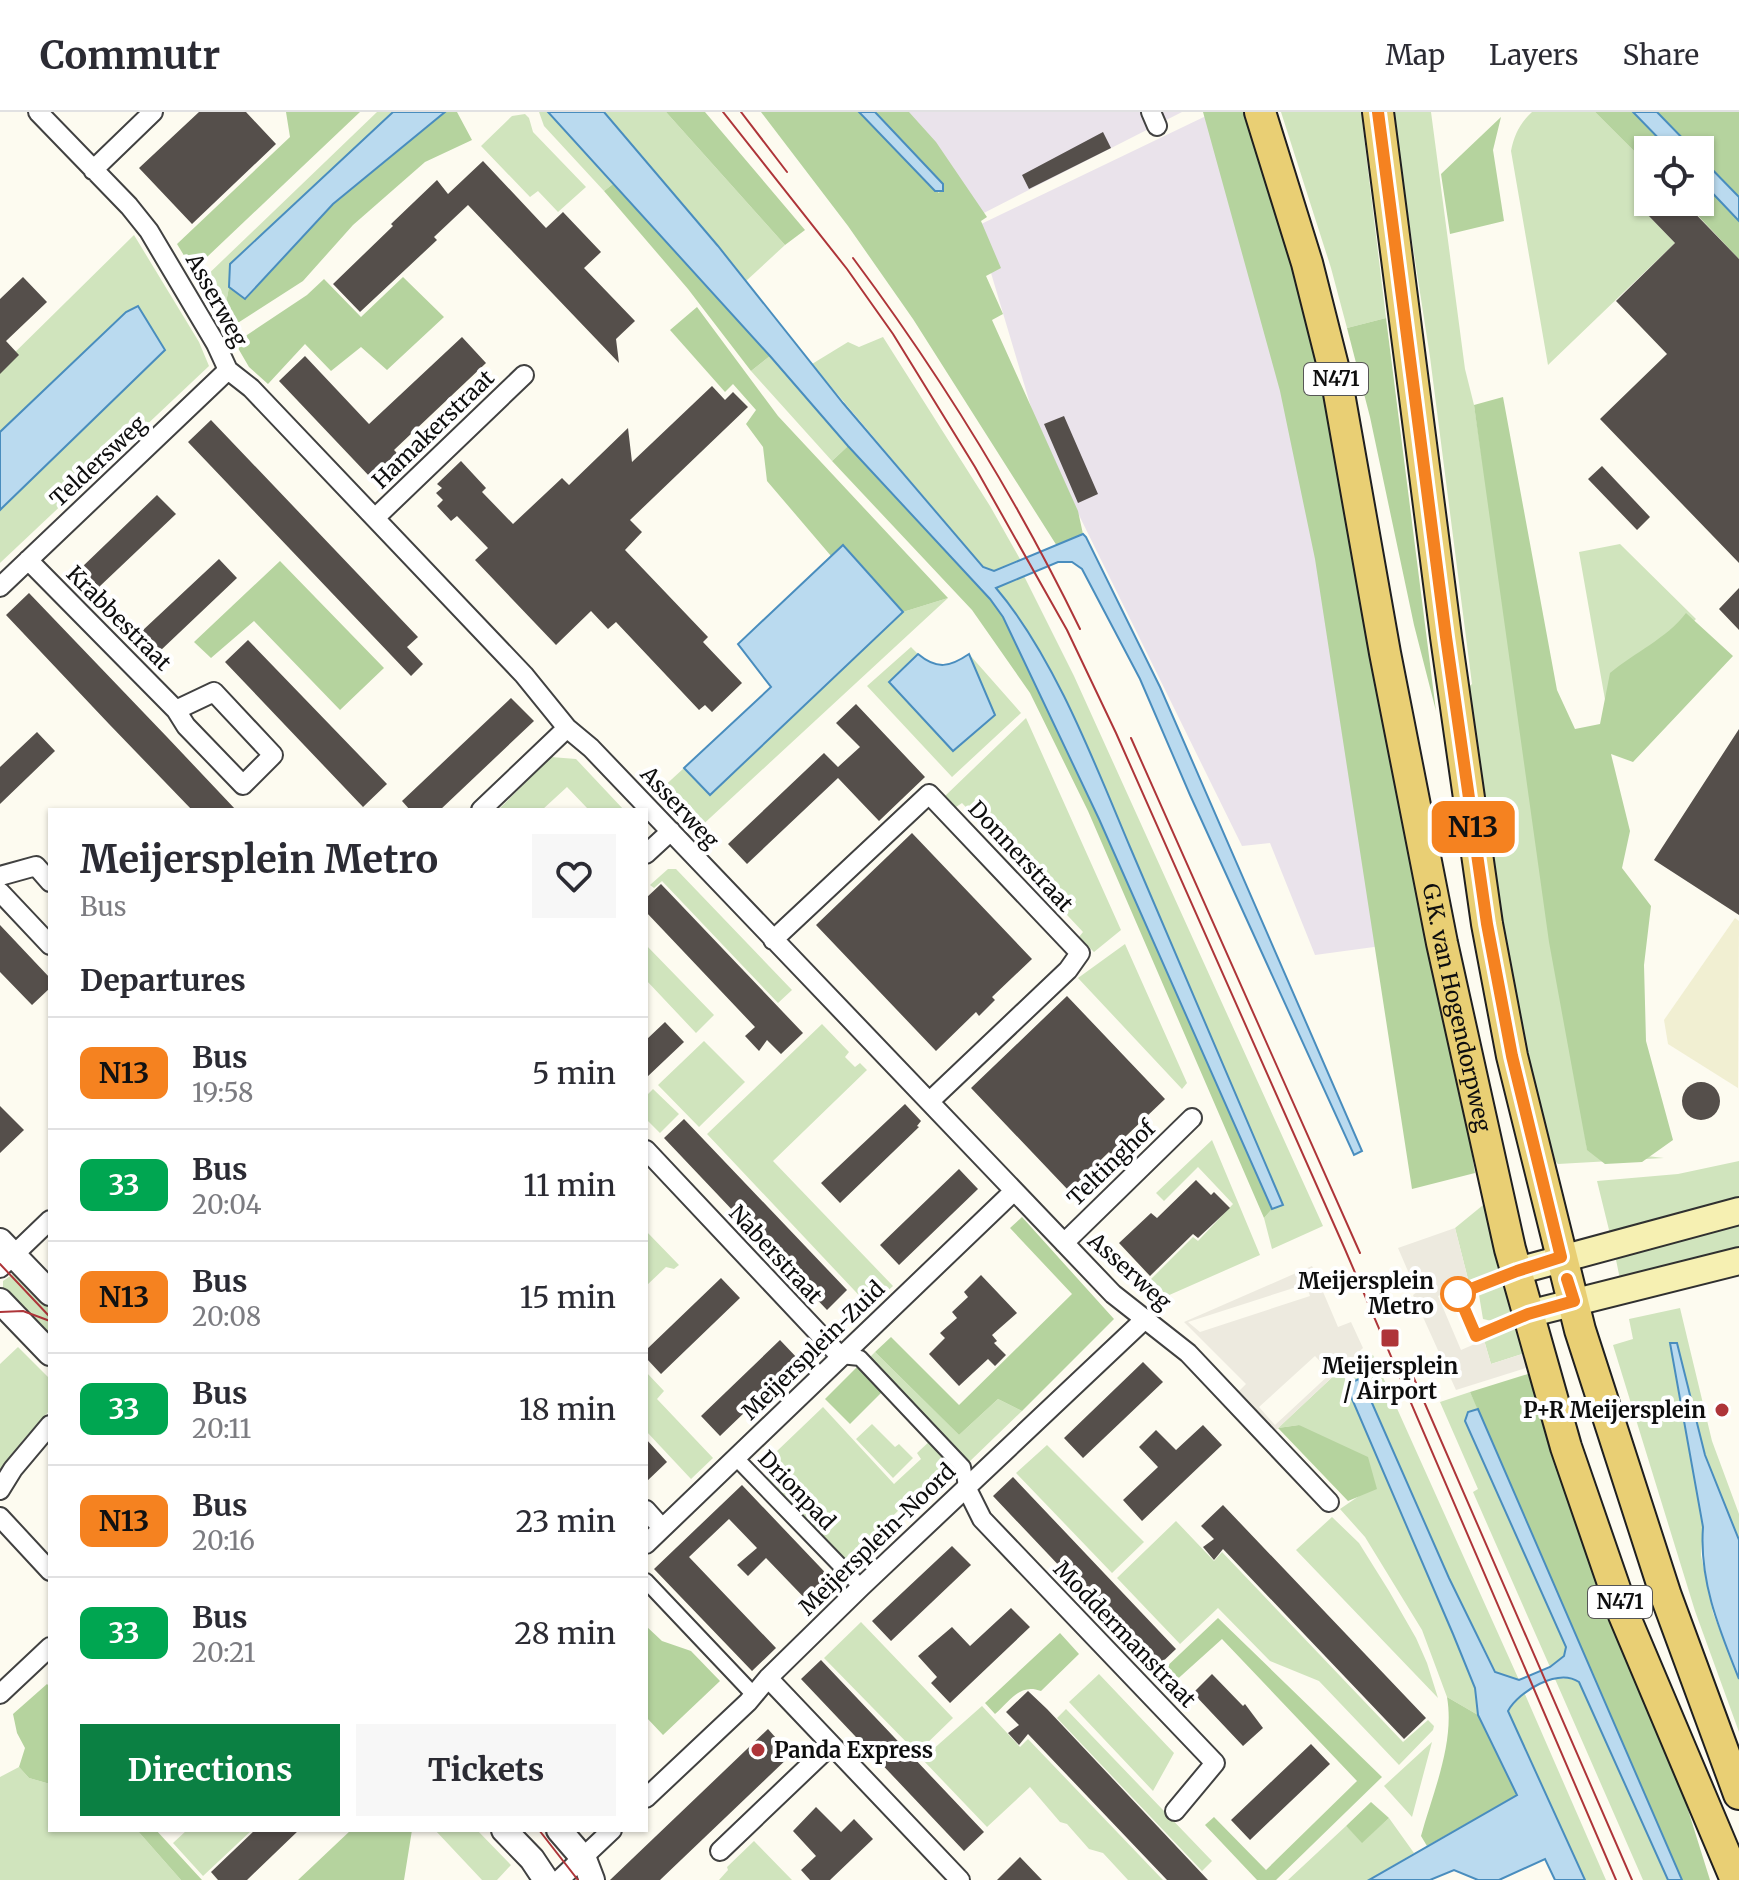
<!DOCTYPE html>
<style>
:root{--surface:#fff;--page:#f7f7f7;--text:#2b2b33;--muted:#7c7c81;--line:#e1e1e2;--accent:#0b8043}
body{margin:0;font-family:Merriweather,serif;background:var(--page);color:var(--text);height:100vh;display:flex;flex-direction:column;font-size:30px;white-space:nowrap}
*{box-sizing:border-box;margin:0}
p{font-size:26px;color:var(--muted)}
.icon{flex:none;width:44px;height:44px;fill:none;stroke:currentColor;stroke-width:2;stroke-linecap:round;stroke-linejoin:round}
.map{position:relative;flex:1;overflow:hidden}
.drawer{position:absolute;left:48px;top:696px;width:600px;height:1024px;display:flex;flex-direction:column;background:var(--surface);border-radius:0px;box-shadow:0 2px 6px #0004}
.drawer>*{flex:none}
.badge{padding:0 16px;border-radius:12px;font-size:28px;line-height:52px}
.fabs{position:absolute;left:1634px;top:24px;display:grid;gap:16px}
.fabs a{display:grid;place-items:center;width:80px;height:80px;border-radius:0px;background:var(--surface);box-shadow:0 2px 6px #0004;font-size:40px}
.map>.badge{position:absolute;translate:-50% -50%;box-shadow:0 0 0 4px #fff}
h2{padding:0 32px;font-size:30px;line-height:72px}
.round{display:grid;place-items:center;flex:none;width:84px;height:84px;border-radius:0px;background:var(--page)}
.summary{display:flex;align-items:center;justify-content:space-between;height:136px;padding:0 32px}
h1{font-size:38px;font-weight:700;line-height:60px}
.button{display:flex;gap:16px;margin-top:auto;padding:16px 32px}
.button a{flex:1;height:92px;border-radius:0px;background:var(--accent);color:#fff;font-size:32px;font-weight:700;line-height:92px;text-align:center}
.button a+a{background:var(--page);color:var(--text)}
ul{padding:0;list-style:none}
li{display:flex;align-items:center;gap:24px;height:112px;padding:0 32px;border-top:2px solid var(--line)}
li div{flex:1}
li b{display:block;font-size:30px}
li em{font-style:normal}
li .badge{min-width:88px;font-weight:700;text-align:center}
header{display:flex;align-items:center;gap:48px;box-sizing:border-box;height:112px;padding:0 40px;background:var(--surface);border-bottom:2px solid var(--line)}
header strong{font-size:38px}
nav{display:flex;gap:44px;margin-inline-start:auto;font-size:28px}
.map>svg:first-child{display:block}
</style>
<header>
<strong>Commutr</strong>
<nav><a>Map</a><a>Layers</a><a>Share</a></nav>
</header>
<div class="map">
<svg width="1739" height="1768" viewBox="0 0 1739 1768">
<rect width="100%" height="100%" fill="#fdfbf0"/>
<!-- industrial -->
<path fill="#eae3eb" d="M867,0H1182L976,105Z
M1208,3L1282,248L1396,832L1315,843L1270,731L1242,734L1039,322L977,114Z"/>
<!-- farmland -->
<path fill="#f1efd2" d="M1735,806L1739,809L1738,976L1668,932L1664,908Z"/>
<!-- green -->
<path fill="#d0e4bd" d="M377,0H393L230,152L229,175L222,212L199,171Z
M539,0H548L613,72L604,79L544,14Z
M604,0H666L785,133L746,169Z
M1281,0H1361L1386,206L1347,216L1331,156Z
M1392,0H1431L1465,257L1474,293L1587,1037L1664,1046L1558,1052L1547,1041L1496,799L1465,578L1472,572L1430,245Z
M1532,0H1595L1648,53V90H1655L1645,100L1675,131L1548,253L1511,39C1514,23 1520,11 1532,0Z
M525,2L529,6L533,20L586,75L558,100L538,79L530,85L481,34L512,4Z
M134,123L199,230L209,254L0,451V398L165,238L126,200L0,320V255Z
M883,225L990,394L1020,447L1017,452L994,459L983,455L812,252L848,230L859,235Z
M770,244L848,334L832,349L751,259Z
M1620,432L1696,507L1607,599L1579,440Z
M1024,464L1074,564L1323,1114L1272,1137L1264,1106L1272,1097L1283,1092L1082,625L1037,536L1012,495L996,476Z
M948,486L697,718L660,678L684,656L710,683L903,500Z
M911,535L918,542L889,570L995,603L969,542L1021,601L952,665L867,574Z
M1026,606L1121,818L1094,840L1079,825L1083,820L962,691L956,695L945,684Z
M551,645L576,647L624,698H584L587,696L567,675L542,698H498Z
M668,757H676L792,878L778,891L662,769L654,776L650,773Z
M1125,832L1187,971L1182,977L1078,866Z
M646,833L714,903L696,921L646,868Z
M822,912L849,940L845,945L855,955L860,951L867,958L773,1049L893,1174L870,1195L707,1022Z
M704,929L745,970L699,1015L658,973Z
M653,977L679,1002L660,1021L646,1007V984Z
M1212,1028L1260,1143L1158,1188L1146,1175L1151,1167L1193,1125L1198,1129L1233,1092L1198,1055L1164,1089L1156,1081Z
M1739,1049V1087L1610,1122L1597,1069L1678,1062Z
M1488,1089L1506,1155L1469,1171L1455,1116Z
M1739,1112V1141L1621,1172L1615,1143Z
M646,1119L679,1153L674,1157L666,1155L646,1174Z
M16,1160L50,1189V1232L3,1183V1169Z
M1509,1168L1517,1198L1492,1209L1483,1207L1479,1183Z
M1680,1196L1712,1329L1739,1402V1428L1705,1343L1677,1231H1670L1703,1415L1701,1443L1713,1501L1739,1567V1620L1695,1499L1613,1233L1633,1227L1629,1207Z
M1520,1213L1528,1240L1491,1252L1484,1228Z
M18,1235L50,1267V1298L23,1328L0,1362V1252Z
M875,1240L959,1323L998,1287L1022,1299L967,1352L868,1247Z
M1373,1243L1519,1568L1496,1560L1449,1466L1360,1266L1354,1268L1348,1263Z
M1341,1257L1453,1522L1475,1576L1478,1603L1447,1585L1422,1518L1365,1425L1340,1397L1359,1384L1299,1313L1278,1316Z
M646,1260L664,1279L657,1287L713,1346L691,1367L646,1319Z
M1470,1280L1478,1297L1468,1300L1465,1309L1566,1535L1564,1544L1550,1555L1473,1380L1478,1377L1440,1290Z
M823,1295L894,1372L921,1347L917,1341L932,1327L952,1348L846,1448L765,1367L776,1356L771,1349L776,1340Z
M872,1312L895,1335L899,1332L913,1346L893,1366L856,1327Z
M1047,1333L1144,1430L1112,1461L1016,1361Z
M1332,1405L1359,1431L1389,1479L1416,1526L1427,1551L1438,1586L1296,1438Z
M1176,1409L1214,1449L1222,1440L1403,1630L1428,1608L1434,1614L1433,1618L1399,1653L1319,1569L1270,1549L1218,1496L1180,1532L1117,1466Z
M861,1510L953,1606L917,1641L824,1546Z
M1099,1562L1174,1641L1153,1679L1069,1590Z
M1573,1566L1579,1570L1668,1768H1643L1555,1567Z
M1524,1580L1606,1768H1585L1508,1599Z
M982,1594L1020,1635L1028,1627L1163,1768H1128L1103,1741L1089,1737L1067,1712L1060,1710L1030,1675L987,1715L922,1647Z
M1066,1597L1212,1749L1202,1759L1057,1606Z
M1432,1630L1412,1705L1384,1674Z
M19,1655L29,1666L50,1672V1718H137L181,1768H0V1665Z
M1389,1706L1414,1741L1369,1768H1288L1346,1714L1362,1730Z
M187,1718H252L203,1764L173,1731Z
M435,1718H477L511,1753L497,1768H482Z
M754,1729L792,1768H719L728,1758L727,1755Z"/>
<!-- forest -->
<path fill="#b5d39e" d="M286,0H360L207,145L191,155L177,132L290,25Z
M445,0H457L472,28L425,50L353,113L303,169L233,214L222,212L229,175L246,187L333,92Z
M666,0H705L805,118L785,133Z
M761,0H859L939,81L943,72L875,0H909L936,30L987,105L981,109L1001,156L986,164L1003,202L992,208L1078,399L1083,422L1057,434L913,207L848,114Z
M1203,0H1243C1272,84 1298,169 1321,256L1444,873L1475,1061L1412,1077L1315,447L1280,279Z
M1595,0H1633L1670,38H1648V53Z
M1657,0H1739V85L1700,45V38H1694Z
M1501,5L1493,38L1504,109L1450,122L1441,62Z
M1700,68L1739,109V147L1685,90H1700Z
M613,72L770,244L751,259L688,177L604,79Z
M403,165L444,205L387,258L361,235L331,259L305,232L268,272L249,255L235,231L307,183L324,167L361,205Z
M697,195L778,304L948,486L903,500L844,433L831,444L767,369L763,335L746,312L756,298L733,272L725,280L670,218Z
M1386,206L1436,599L1414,513L1370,305L1347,216Z
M1503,285L1557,578L1575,617L1600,612L1610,561C1635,540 1666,527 1686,501L1733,544L1633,650L1611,642L1630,719L1622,756L1651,794L1644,853L1646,929L1673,1028L1642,1050L1605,1052L1587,1038L1549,830L1474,293Z
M848,334L990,487L1003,505L1099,707L1272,1097L1264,1106L1088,699L1030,581L972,498L832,349Z
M280,449L384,556L340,598L254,509L211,546L194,530Z
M1022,1105L1114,1207L1022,1299L998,1287L959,1323L875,1240L891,1225L959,1293L1072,1182L1010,1116Z
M860,1252L885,1277L850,1312L825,1287Z
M1528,1262L1651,1605L1684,1685L1710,1768H1682L1470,1280Z
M1299,1313L1368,1345L1377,1377L1348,1389L1278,1316Z
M1218,1506L1382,1665L1276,1768H1257L1205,1713L1214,1705L1266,1758L1357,1669L1222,1527L1172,1572L1162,1559Z
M646,1514L662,1529L691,1539L720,1569L663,1623L646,1605Z
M1060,1521L1079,1542L1041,1579C1020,1571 1011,1588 995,1602L985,1591Z
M47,1572L50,1575V1672L29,1666L19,1655L25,1636L17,1621L13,1602Z
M1447,1585L1478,1603L1517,1683L1427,1734L1421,1724C1433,1680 1455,1631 1447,1585Z
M1371,1690L1389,1706L1362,1731L1346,1714Z
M137,1718H156L202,1768H181Z
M351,1718H412L404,1768H298Z"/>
<!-- plaza -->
<path fill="#edeadf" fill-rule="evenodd" d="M1455,1116L1469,1171L1438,1184L1461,1238L1484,1228L1491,1252L1528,1240L1532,1254L1456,1278L1413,1183L1417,1180L1398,1136Z
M1312,1154L1338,1215L1351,1210L1363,1236L1274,1320L1237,1281L1246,1272L1184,1210ZM1306,1172L1310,1184L1200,1220L1188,1210ZM1315,1244L1331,1261L1275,1313L1259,1295Z"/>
<!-- water -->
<path fill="#badaef" stroke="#498dbe" stroke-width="2" d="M393,0H445L333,92L245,187L229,175L230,152Z
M548,0H604L718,134L843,291L983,455L994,459L1083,422L1086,425L1160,575L1362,1039L1354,1043L1190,683L1140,567L1082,457L1072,450H1058L996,476C1054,544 1095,652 1130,735C1181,854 1232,973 1283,1093L1272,1097L1099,707L1003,505L990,487L848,334L770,244Z
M859,0H875L943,72V79H935Z
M1633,0H1657L1694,38H1670Z
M1700,45L1739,85V109L1700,68Z
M138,194L165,238L0,398V320L126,200Z
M843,433L903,500L710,683L684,656L771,575L738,532Z
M918,542C937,558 950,555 969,542L995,603L953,639L889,570Z
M1670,1231H1677L1705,1343L1739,1428V1567C1719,1517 1699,1469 1703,1415Z
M1361,1266L1449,1466L1495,1560L1519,1568L1550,1555L1564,1544L1566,1535L1465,1309L1468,1300L1478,1297L1682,1768H1668L1579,1570C1558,1556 1519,1579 1508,1599L1585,1768H1555L1545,1747L1499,1768H1478L1454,1758L1430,1768H1369L1517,1683L1478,1603L1475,1576L1453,1522L1346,1273Z"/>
<!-- building -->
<path fill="#554f4b" d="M199,0H246L276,32L192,112L139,56Z
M1103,20L1111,36L1029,77L1022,63Z
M483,49L546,116L563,100L601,140L584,156L635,209L616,227L619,251L468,93L434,125L437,128L360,200L333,172L393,114L391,112L437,68L448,82Z
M1655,90H1684L1739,147V451L1600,307L1667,242L1616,189L1675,131L1645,100Z
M23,165L47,190L6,229L19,243L0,262V187Z
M462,225L486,251L394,338L397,341L371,366L279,269L305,244L369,312Z
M712,274L725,288L733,280L748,295L630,408L642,420L625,438L708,525L703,530L742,571L712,600L705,593L699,598L616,510L608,517L591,499L556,533L475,448L488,436L457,404L451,409L437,394L443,388L436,381L442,376L437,372L461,349L486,376L482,380L513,412L562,366L569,373L628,316L632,350Z
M1064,304L1098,382L1078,391L1044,312Z
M211,308L418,525L407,535L423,552L411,564L188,330Z
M1602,354L1650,405L1637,418L1588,367Z
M157,383L176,402L99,475L81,456Z
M219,447L237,466L160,539L142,519Z
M1739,476V518L1719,497Z
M29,481L167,625L236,698H192L109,612L6,503Z
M248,528L387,672L363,695L225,550Z
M511,586L534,609L440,698H410L402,689Z
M856,592L925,665L879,709L838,666L747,752L728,732L824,641L838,655L860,635L836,611Z
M1739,617V803L1654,748Z
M37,620L55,639L0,692V655Z
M912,721L1032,847L992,885L995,888L979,904L976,900L936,939L816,813Z
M661,772L803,921L781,942L767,928L759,939L745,924L755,915L646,800V786Z
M0,813L50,866V876L32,893L0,860Z
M1067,884L1165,987L1125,1025L1128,1028L1112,1044L1109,1040L1069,1079L971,976Z
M665,910L684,930L646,966V928Z
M1682 989a19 19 0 1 1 38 0a19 19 0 1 1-38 0Z
M905,992L921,1009L917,1014L919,1015L840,1091L821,1071Z
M0,994L24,1018L0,1041Z
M684,1007L847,1178L827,1198L664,1026Z
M959,1057L978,1077L899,1153L880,1133Z
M1196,1068L1211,1083L1214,1080L1230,1096L1198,1126L1193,1122L1150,1164L1119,1131L1151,1101L1157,1106Z
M981,1163L1017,1201L992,1223L997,1229L994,1231L1006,1243L995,1254L988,1247L959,1274L929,1242L945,1226L940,1221L957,1206L952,1200L968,1185L964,1180Z
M721,1166L740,1186L661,1262L646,1246V1238Z
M780,1228L799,1248L720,1324L701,1304Z
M1143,1250L1163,1270L1083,1346L1064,1326Z
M1203,1313L1222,1333L1142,1409L1123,1388L1158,1355L1139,1335L1156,1318L1176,1338Z
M646,1327L667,1350L646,1370Z
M1013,1365L1176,1537L1156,1556L993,1384Z
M742,1373L839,1475L816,1498L766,1446L748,1464L737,1453L757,1436L729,1407L689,1445L776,1536L752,1559L654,1457Z
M1223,1393L1426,1606L1404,1627L1223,1437L1214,1448L1203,1435L1214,1427L1201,1414Z
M952,1434L971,1453L891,1529L872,1509Z
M1011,1496L1030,1515L950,1591L931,1571L937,1565L918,1544L952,1515L970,1534Z
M821,1548L984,1720L964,1739L801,1567Z
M1212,1562L1243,1594L1245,1592L1263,1616L1243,1634L1193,1581Z
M1028,1579L1047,1597L1208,1768H1167L1028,1622L1019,1633L1008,1621L1019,1613L1006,1600Z
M768,1617L791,1643L660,1768H610Z
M1311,1632L1330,1652L1250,1728L1231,1708Z
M816,1695L841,1720L854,1707L873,1727L830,1768H810L801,1758L816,1744L793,1719Z
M255,1718H299L247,1768H218L211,1760Z
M1020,1745L1042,1768H997Z"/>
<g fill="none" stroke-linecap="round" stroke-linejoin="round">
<!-- pedestrian casing -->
<g stroke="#414141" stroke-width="18">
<path id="pedestrian" d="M840,1244L860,1246L963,1355L966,1375
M736,1346L861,1475
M646,1469L754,1583"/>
</g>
<!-- minor casing -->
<g stroke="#414141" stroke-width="22">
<path id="minor" d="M38,0L129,94L149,119L216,232L228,258L251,276L524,563L567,616L591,636L1113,1182L1188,1241L1329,1390
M1151,0L1157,14
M93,58L153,0
M375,406L524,263
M28,448L176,598L186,614L243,673L273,643L214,580L176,598
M0,475L228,258
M481,698L567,616
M646,742L671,719
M0,764L36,754L50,770
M0,780L50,833
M773,828L929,682L1080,841L1068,858L930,989
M646,1038L840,1244
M1064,1131L1192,1006
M0,1156L50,1108
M966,1375L982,1407L1215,1651L1175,1699
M0,1378L13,1357L50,1313
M646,1398L662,1416
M0,1405L50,1459
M646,1432L1014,1079
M768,1566L960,1768
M0,1582L50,1535
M646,1686L748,1590L768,1566L861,1475L1145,1207
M720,1739L831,1633
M559,1768L612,1718"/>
</g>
<!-- tertiary casing -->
<g stroke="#414141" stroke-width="28">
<path id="tertiary" d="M0,1129L50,1181
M0,1189L50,1241
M504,1718L532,1747L546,1768
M559,1718L584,1747L592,1768"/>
</g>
<!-- secondary casing -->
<g stroke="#303030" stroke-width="30">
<path id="secondary" d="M1517,1159L1739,1099
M1528,1202L1739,1149"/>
</g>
<!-- primary casing -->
<g stroke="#1f1f1f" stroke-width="34">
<g id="primary">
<path id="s1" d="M1260,0L1307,151L1337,270L1385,541L1442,831L1510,1137L1566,1335L1624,1503L1736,1768"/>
<path d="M1378,0L1446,525L1487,812L1512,944L1580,1218L1666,1484L1739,1682"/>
</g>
</g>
<!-- pedestrian -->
<use href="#pedestrian" stroke="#fff" stroke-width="14"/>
<!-- minor -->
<use href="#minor" stroke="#fff" stroke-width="18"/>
<!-- tertiary -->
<use href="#tertiary" stroke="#fff" stroke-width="24"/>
<!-- secondary -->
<use href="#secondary" stroke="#f6f0b2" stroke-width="26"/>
<!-- primary -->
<use href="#primary" stroke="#e9cf74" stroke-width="30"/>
<!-- tram -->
<path stroke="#ae3539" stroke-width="2" d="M723,0L847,157L893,222L975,355L1067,518L1116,621L1344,1135L1616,1768
M741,0L787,60
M853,146C941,264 1016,385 1080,517
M1131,626L1360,1141
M0,1152L50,1205
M0,1200L23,1199L50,1209
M1409,1255L1632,1768
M539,1718L578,1768"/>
</g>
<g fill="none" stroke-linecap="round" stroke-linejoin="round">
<!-- line casing -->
<g stroke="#fff" stroke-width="18">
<path id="line" d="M1378,0L1446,525L1487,812L1512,944L1561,1145L1517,1159L1458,1182L1476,1224L1528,1202L1574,1189L1567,1167"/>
</g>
<!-- line -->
<use href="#line" stroke="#f58220" stroke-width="12"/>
</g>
<!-- markers -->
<circle fill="#fff" stroke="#f58220" stroke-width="4" cx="1458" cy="1182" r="16"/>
<g fill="#ae3539" stroke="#fff" stroke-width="3">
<rect x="1380" y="1216" width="20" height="20" rx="4"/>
<circle cx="1722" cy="1298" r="8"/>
<circle cx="758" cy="1638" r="8"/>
</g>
<g text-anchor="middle" stroke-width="8" stroke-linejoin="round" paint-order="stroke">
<!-- shield labels -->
<g fill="#fff" stroke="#565656" stroke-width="2">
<rect x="1304" y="251" width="64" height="32" rx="6"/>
<rect x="1588" y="1474" width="64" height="32" rx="6"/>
</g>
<g font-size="20" font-weight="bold" fill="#0e0e0e">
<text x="1336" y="274">N471</text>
<text x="1620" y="1497">N471</text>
</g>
<!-- street labels -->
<g font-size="22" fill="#0e0e0e" stroke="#fff">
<text transform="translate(217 188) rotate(61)" y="8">Asserweg</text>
<text transform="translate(433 317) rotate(-44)" y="8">Hamakerstraat</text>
<text transform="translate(98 349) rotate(-43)" y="8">Teldersweg</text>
<text transform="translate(119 506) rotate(45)" y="8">Krabbestraat</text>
<text transform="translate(680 695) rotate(47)" y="8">Asserweg</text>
<text transform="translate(1021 744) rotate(47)" y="8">Donnerstraat</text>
<text dy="8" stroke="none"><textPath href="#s1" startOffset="918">G.K. van Hogendorpweg</textPath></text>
<text transform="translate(1111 1051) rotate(-44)" y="8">Teltinghof</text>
<text transform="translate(776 1142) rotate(47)" y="8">Naberstraat</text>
<text transform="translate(1130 1159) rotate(42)" y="8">Asserweg</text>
<text transform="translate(813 1238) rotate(-44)" y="8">Meijersplein-Zuid</text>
<text transform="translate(797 1378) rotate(46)" y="8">Drionpad</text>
<text transform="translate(877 1427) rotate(-44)" y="8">Meijersplein-Noord</text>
<text transform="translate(1125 1522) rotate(46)" y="8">Moddermanstraat</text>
</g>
<!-- stop labels -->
<g font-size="22" font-weight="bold" fill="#0e0e0e" stroke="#fff" text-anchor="end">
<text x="1434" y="1177">Meijersplein<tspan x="1434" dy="25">Metro</tspan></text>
</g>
<!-- poi labels -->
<g font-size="22" font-weight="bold" fill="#0e0e0e" stroke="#fff">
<text x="1390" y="1262">Meijersplein<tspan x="1390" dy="25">/ Airport</tspan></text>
<text x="1706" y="1306" text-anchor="end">P+R Meijersplein</text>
<text x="774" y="1646" text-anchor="start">Panda Express</text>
</g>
</g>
</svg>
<div class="fabs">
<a><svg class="icon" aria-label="locate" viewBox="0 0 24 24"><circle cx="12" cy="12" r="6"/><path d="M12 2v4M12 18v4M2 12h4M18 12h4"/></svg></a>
</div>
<b class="badge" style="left:1473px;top:715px;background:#f58220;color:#111">N13</b>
<section class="drawer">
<div class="summary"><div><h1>Meijersplein Metro</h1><p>Bus</p></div><a class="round"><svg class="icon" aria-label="heart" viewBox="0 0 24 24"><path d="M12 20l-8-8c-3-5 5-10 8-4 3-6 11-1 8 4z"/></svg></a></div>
<h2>Departures</h2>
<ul>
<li><span class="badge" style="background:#f58220;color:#111">N13</span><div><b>Bus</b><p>19:58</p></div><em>5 min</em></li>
<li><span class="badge" style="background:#00a651;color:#fff">33</span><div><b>Bus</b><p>20:04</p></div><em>11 min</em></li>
<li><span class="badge" style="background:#f58220;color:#111">N13</span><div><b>Bus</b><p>20:08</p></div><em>15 min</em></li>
<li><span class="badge" style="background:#00a651;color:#fff">33</span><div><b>Bus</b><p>20:11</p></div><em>18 min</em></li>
<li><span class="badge" style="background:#f58220;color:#111">N13</span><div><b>Bus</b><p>20:16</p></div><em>23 min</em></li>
<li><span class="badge" style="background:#00a651;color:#fff">33</span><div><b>Bus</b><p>20:21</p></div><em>28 min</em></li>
</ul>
<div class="button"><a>Directions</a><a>Tickets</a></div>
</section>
</div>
